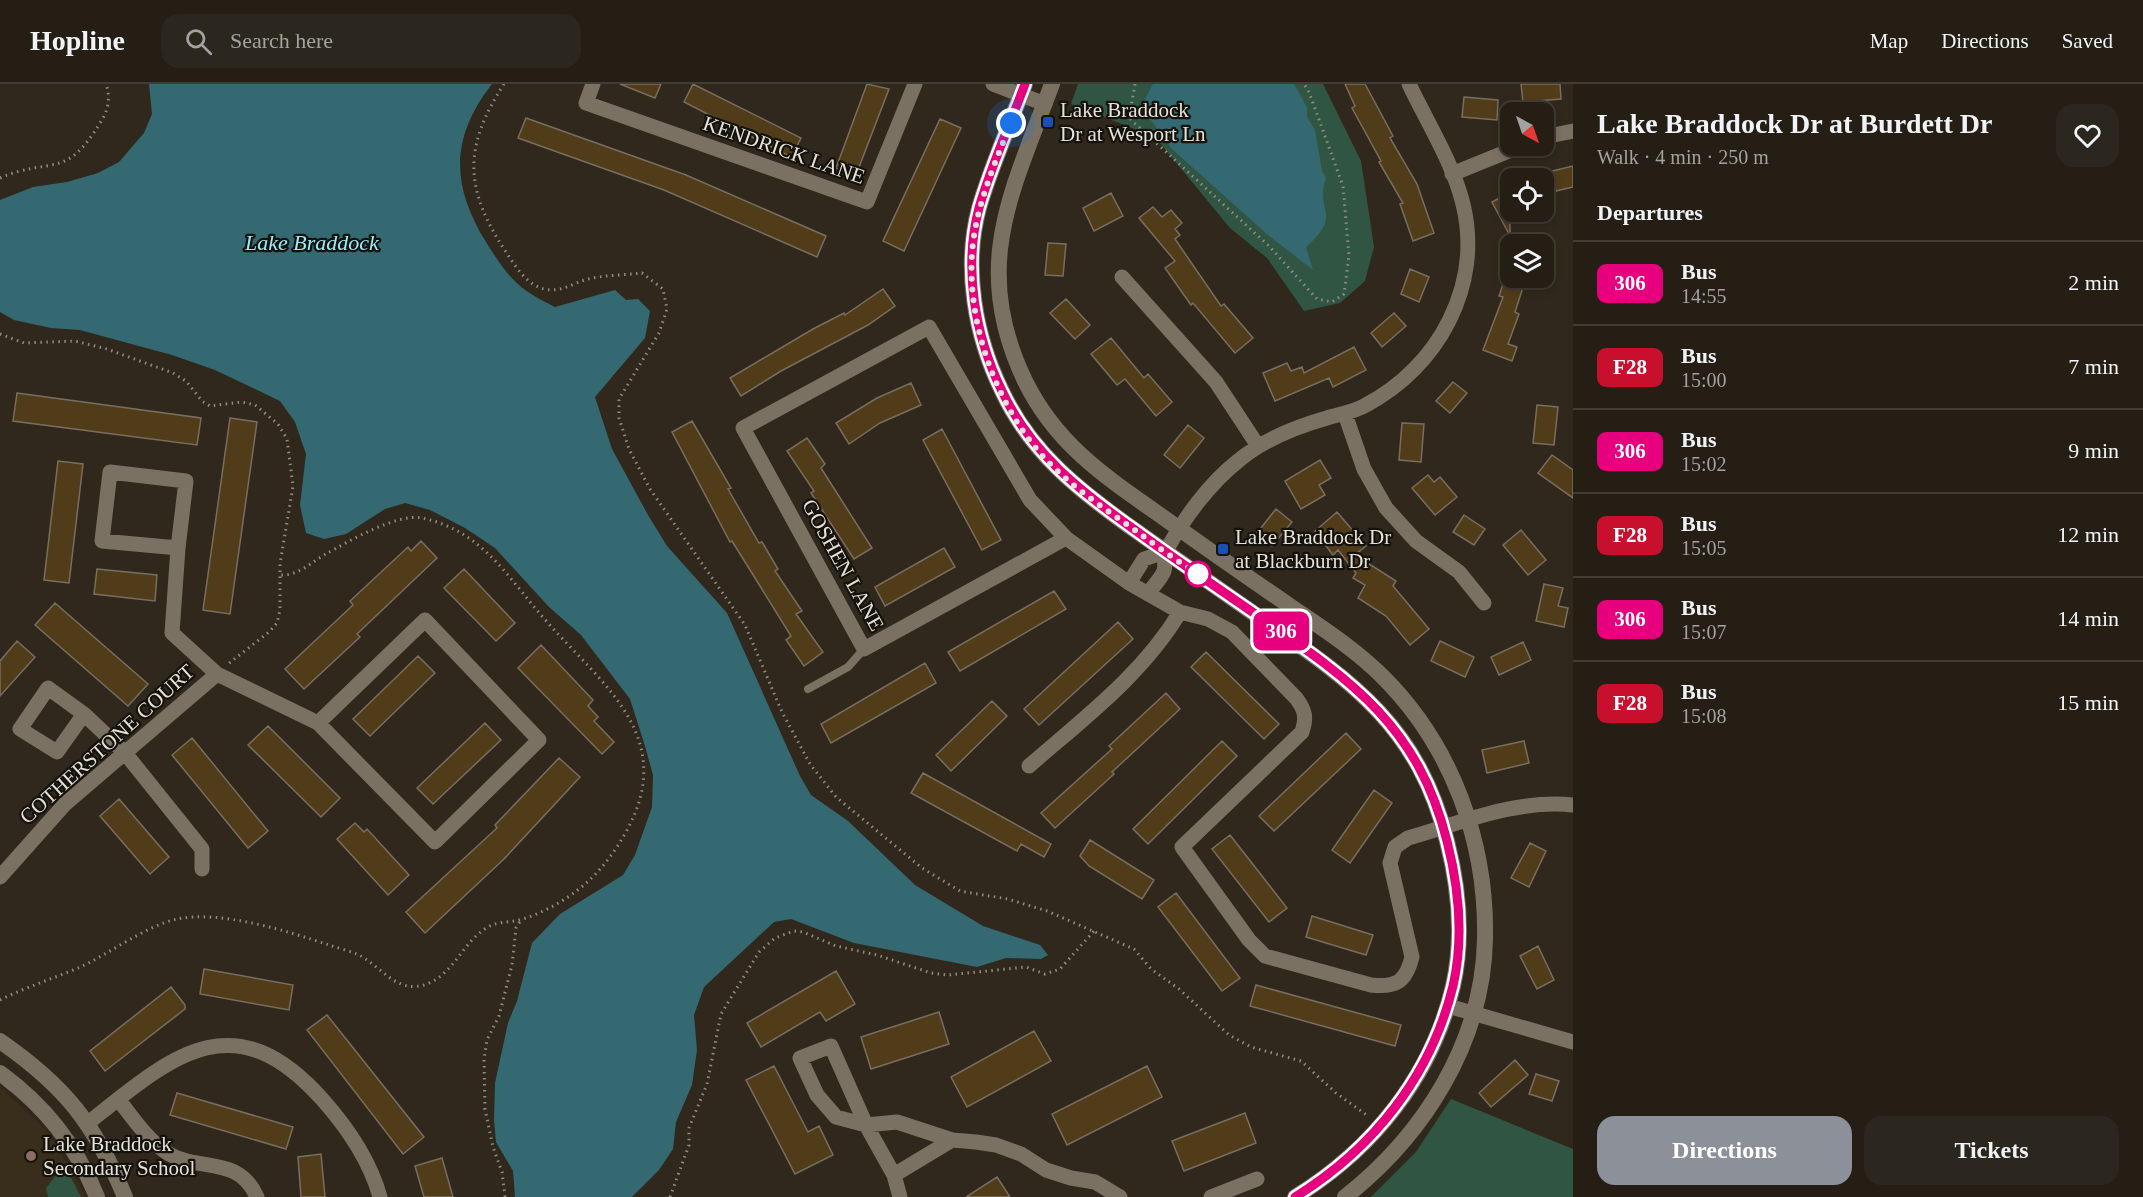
<!DOCTYPE html>
<meta charset="utf-8">
<style>
:root{--surface:#241e15;--page:#2c271e;--text:#f1f3f6;--muted:#a3a2a0;--line:#413c34;--accent:#8c9099}
body{margin:0;font-family:Georgia,serif;background:var(--page);color:var(--text);height:100vh;display:flex;flex-direction:column;font-size:22px;white-space:nowrap}
*{box-sizing:border-box;margin:0}
p{font-size:20px;color:var(--muted)}
.icon{flex:none;width:33px;height:33px;fill:none;stroke:currentColor;stroke-width:2;stroke-linecap:round;stroke-linejoin:round}
.map{position:relative;flex:1;overflow:hidden}
.side{display:flex;flex-direction:column;background:var(--surface);width:570px}
.side>*{flex:none}
.badge{padding:0 12px;border-radius:9px;font-size:21px;line-height:39px}
.needle{width:39px;rotate:140deg}
.fabs{position:absolute;left:1500px;top:18px;display:grid;gap:12px}
.fabs a{display:grid;place-items:center;width:54px;height:54px;border-radius:12px;background:var(--surface);box-shadow:0 3px 9px #0003,0 0 0 2px var(--line);font-size:30px}
.you{position:absolute;width:30px;height:30px;margin:-15px;border:4px solid #fff;border-radius:50%;background:#1a73e8;box-shadow:0 0 0 9px #1a73e833}
.map>.badge{position:absolute;translate:-50% -50%;box-shadow:0 0 0 3px #fff}
h2{padding:0 24px;font-size:22px;line-height:54px}
.round{display:grid;place-items:center;flex:none;width:63px;height:63px;border-radius:18px;background:var(--page)}
.summary{display:flex;align-items:center;justify-content:space-between;height:102px;padding:0 24px}
h1{font-size:28px;font-weight:600;line-height:45px}
.cta{display:flex;gap:12px;margin-top:auto;padding:12px 24px}
.cta a{flex:1;height:69px;border-radius:18px;background:var(--accent);color:#fff;font-size:24px;font-weight:600;line-height:69px;text-align:center}
.cta a+a{background:var(--page);color:var(--text)}
ul{padding:0;list-style:none}
li{display:flex;align-items:center;gap:18px;height:84px;padding:0 24px;border-top:2px solid var(--line)}
li div{flex:1}
li b{display:block;font-size:22px}
li em{font-style:normal}
li .badge{min-width:66px;font-weight:700;text-align:center}
header{display:flex;align-items:center;gap:36px;box-sizing:border-box;height:84px;padding:0 30px;background:var(--surface);border-bottom:2px solid var(--line)}
header strong{font-size:28px}
nav{display:flex;gap:33px;margin-inline-start:auto;font-size:21px}
.search{width:420px;height:54px;background:var(--page);display:flex;align-items:center;gap:15px;box-sizing:border-box;padding:0 21px;border-radius:18px;color:var(--muted);font-size:22px}
main{display:flex;flex:1;min-height:0}
.map>svg:first-child{display:block}
</style>
<header>
<strong>Hopline</strong>
<div class="search"><svg class="icon" aria-label="search" viewBox="0 0 24 24"><circle cx="10" cy="10" r="6"/><path d="M15 15l6 6"/></svg>Search here</div>
<nav><a>Map</a><a>Directions</a><a>Saved</a></nav>
</header>
<main>
<div class="map">
<svg width="1573" height="1113" viewBox="0 0 1573 1113">
<rect width="100%" height="100%" fill="#30281c"/>
<!-- built -->
<path fill="#392d1b" d="M0,1003L37,1037L54,1057L86,1113H0Z"/>
<!-- green -->
<path fill="#315543" d="M1078,0H1323L1361,77L1374,163L1365,197L1340,219L1304,227L1267,174L1230,144L1155,53L1071,20Z
M1451,1015L1573,1065V1113H1371L1416,1068Z
M58,1089L69,1090L81,1113H48L46,1104Z"/>
<!-- water -->
<path fill="#346972" d="M149,0H492C450,54 451,101 486,158C508,193 517,205 555,223L615,206L626,216L638,215L650,227L645,254L595,313L612,365L648,431L667,462L727,529L800,692L811,711L848,737L915,801L983,842L1040,861L1048,871L1041,875L1006,874L977,883L854,859L791,835L774,838L704,903L694,931L697,966L692,1001L676,1038L673,1065L659,1086L632,1113H515L513,1087L496,1058L494,1036L495,999L508,939L517,917L532,859L560,830L623,791L635,771L652,723L653,691L645,662L630,615L581,551L549,523L495,464L465,444L430,426L405,419L385,425L346,450L324,455L306,449L300,421L306,370L295,338L280,317L215,286L172,271L80,246L51,244L14,236L0,228V116L33,103L67,98L98,89L119,78L144,49L152,30Z
M1153,0H1294L1307,23V33L1315,46L1322,87L1326,94C1314,128 1344,129 1306,163L1313,186L1268,151L1172,65L1145,28L1143,19Z"/>
<!-- building -->
<path fill="#513c1a" stroke="#786e60" stroke-width="1.5" d="M620,0H661L655,14Z
M693,0L801,54L791,73L684,18Z
M867,0L889,5L856,91L836,84Z
M1345,0H1365L1393,52L1390,54L1417,100L1434,149L1413,157L1400,120L1403,119L1379,78L1381,77L1352,24L1355,22Z
M1521,0H1560L1561,15L1523,18Z
M1464,13L1498,16L1497,36L1462,33Z
M526,34L686,91L826,152L817,173L664,106L518,54Z
M940,35L961,44L904,167L883,157Z
M1573,82V103L1556,107L1552,87Z
M1510,108V152L1492,118Z
M1111,109L1123,132L1094,147L1083,124Z
M1153,123L1162,133L1171,126L1182,139L1175,145L1180,151L1175,155L1221,222L1224,220L1253,254L1235,269L1193,219L1191,221L1165,184L1175,177L1139,134Z
M1048,159L1066,160L1063,192L1045,191Z
M1410,185L1429,193L1419,218L1401,210Z
M1505,194H1526L1515,228L1519,230L1508,260L1517,263L1512,277L1483,266L1503,213L1499,212Z
M883,205L895,222L868,241L781,287L741,312L730,294L813,245L844,229L845,231Z
M1066,215L1090,241L1075,255L1050,229Z
M1394,229L1406,242L1382,263L1371,249Z
M1111,254L1144,294L1148,290L1172,318L1156,332L1125,295L1117,301L1091,270Z
M1354,263L1366,286L1333,303L1329,294L1275,317L1263,289L1287,279L1291,287L1302,283L1304,289Z
M1453,298L1467,309L1450,329L1436,317Z
M911,299L921,321L880,339L849,360L836,339L877,314Z
M17,309L201,334L197,361L13,337Z
M1537,321L1558,323L1554,361L1533,359Z
M230,334L257,338L230,530L203,526Z
M692,337L731,404L728,405L759,459L762,458L778,485L775,487L802,527L796,530L823,568L804,582L786,556L791,552L732,457L730,458L672,348Z
M1402,339L1424,340L1421,378L1399,376Z
M1188,341L1204,354L1180,384L1164,371Z
M942,345L1001,456L982,466L923,356Z
M807,354L825,380L821,384L872,464L854,475L811,409L814,407L787,367Z
M1552,371L1573,386V414L1538,389Z
M1320,376L1331,394L1319,401L1325,411L1301,425L1285,397Z
M58,377L83,380L69,499L44,496Z
M1428,391L1434,398L1440,393L1457,413L1435,431L1412,404Z
M1276,425L1292,438L1272,462L1257,449Z
M1337,428L1366,462L1355,471L1396,497L1393,502L1429,545L1410,561L1386,532L1358,514L1365,501L1353,494L1356,489L1338,466L1333,471L1315,447Z
M1464,431L1485,445L1474,461L1453,448Z
M1521,446L1546,476L1528,491L1503,461Z
M421,457L437,474L357,550L360,553L304,605L285,585L353,521L350,517L408,463L411,467Z
M944,464L955,483L885,522L875,503Z
M97,485L157,491L155,517L94,510Z
M464,485L515,539L496,557L444,504Z
M1544,500L1563,504L1558,522L1568,524L1564,543L1536,537Z
M1054,507L1066,525L960,587L948,568Z
M55,519L148,600L128,622L35,541Z
M1118,538L1133,555L1039,641L1024,625Z
M17,557L35,573L0,612V577Z
M1440,557L1474,573L1465,593L1431,577Z
M1523,558L1531,576L1499,591L1491,573Z
M541,561L593,616L588,622L598,633L594,637L614,658L602,670L518,584Z
M1206,568L1279,640L1264,655L1191,583Z
M418,572L435,589L370,652L353,635Z
M925,579L936,599L831,659L821,640Z
M1166,609L1180,625L1112,688L1114,690L1055,744L1041,729L1112,665L1109,662Z
M992,617L1007,632L951,687L936,671Z
M485,639L501,656L433,720L417,704Z
M268,642L340,714L321,733L248,661Z
M1346,649L1361,665L1274,747L1259,732Z
M192,654L268,747L248,764L172,671Z
M1222,657L1237,672L1148,760L1133,745Z
M1524,657L1529,679L1487,689L1482,666Z
M559,674L580,693L504,775L425,849L406,828L497,744L495,741Z
M923,689L1051,760L1044,773L1021,760L1017,767L911,709Z
M1374,706L1392,719L1350,779L1332,766Z
M119,715L169,773L150,790L100,732Z
M355,739L364,748L367,745L409,791L388,811L337,755Z
M1230,751L1287,824L1269,838L1212,765Z
M1090,756L1154,796L1142,815L1089,782L1080,772Z
M1530,759L1546,767L1529,803L1511,794Z
M1176,809L1240,894L1222,907L1158,823Z
M1312,832L1373,851L1366,871L1306,853Z
M1538,862L1554,896L1537,905L1520,872Z
M204,885L293,901L289,926L200,910Z
M836,887L855,920L826,937L820,928L761,963L747,939Z
M1256,901L1401,941L1395,962L1250,922Z
M171,903L185,921V925L105,987L90,967Z
M939,928L949,960L871,985L861,953Z
M327,931L424,1053L403,1070L307,946Z
M1034,947L1051,977L967,1023L951,993Z
M1515,976L1528,991L1491,1023L1479,1009Z
M774,982L808,1048L819,1042L833,1071L795,1090L746,996Z
M1147,982L1162,1013L1067,1061L1052,1030Z
M1536,990L1559,997L1552,1017L1529,1010Z
M177,1009L293,1043L286,1065L170,1031Z
M1245,1029L1256,1059L1184,1087L1172,1057Z
M321,1070L325,1113H301L298,1073Z
M442,1074L453,1113H424L415,1082Z
M997,1093L1010,1113H966Z"/>
<g fill="none" stroke-linecap="round" stroke-linejoin="round">
<!-- path -->
<path stroke="#928c81" stroke-width="3" stroke-dasharray="1.5 4.5" stroke-linecap="butt" d="M504,0C463,63 464,105 506,168C516,183 526,200 544,205C561,209 573,199 588,195C605,191 625,191 642,189L663,205L667,225L659,249L619,315V334L629,365L650,405L745,541L782,628L810,680L836,713L922,784L960,807L1008,815L1047,827L1134,865L1151,885L1179,905L1229,951L1251,963L1301,977L1336,1009L1368,1032
M1135,0L1129,34L1269,162L1317,215L1332,218L1344,210L1349,172L1343,102L1309,8L1304,0
M0,94C51,72 65,97 100,39C108,27 111,14 106,0
M0,250L24,259L75,257L107,265L173,289L186,297L202,317L210,322L242,318L255,321L278,340L287,355L293,402L280,480V526L277,539L269,548L228,580
M0,916C26,903 52,895 78,884C108,871 145,842 177,835C221,826 287,847 329,861C338,864 350,867 359,871C382,883 397,911 427,900C455,889 463,857 488,843C498,837 508,839 519,836C531,833 544,827 555,821C587,803 608,780 626,748C678,654 605,603 548,539C509,496 484,447 422,434C397,429 349,457 326,470C311,478 299,492 280,491
M505,1113L502,1088L493,1063L485,1025L484,975L487,956L499,932L512,881L516,844L521,836
M670,1113L689,1061V1044L707,1000L721,930L759,868L775,854L794,847L803,848L836,862L877,871L931,889L948,891L1026,883L1045,890L1060,885L1094,847"/>
<!-- service -->
<path stroke="#7b7163" stroke-width="8" d="M808,605L848,583L864,565"/>
<!-- minor -->
<path stroke="#7b7163" stroke-width="15" d="M593,0L586,19L867,118L915,0
M993,0L1045,20
M1544,53L1573,47
M1452,90L1521,62
M1122,193L1216,298L1258,362
M1345,330L1364,385L1386,424L1416,457L1459,488L1484,519
M1066,454L864,565L743,344L929,243L1030,416L1066,454L1129,499L1180,528L1208,535L1232,548L1296,614C1305,626 1307,633 1302,648L1182,763L1249,856L1265,872L1371,901C1397,904 1406,897 1412,873L1390,779L1395,763L1408,754C1461,739 1516,715 1573,721
M178,464L102,457L110,388L186,397L178,464L172,549L217,590
M1129,499L1144,475L1165,468
M1148,510C1152,503 1161,495 1164,487C1166,480 1163,472 1167,465C1184,434 1210,399 1238,377C1264,355 1295,343 1327,334C1340,330 1354,328 1366,321C1438,283 1483,202 1463,120C1453,79 1427,38 1409,0
M425,536L539,656L435,758L318,639Z
M84,630L57,668L20,645L48,604L84,630L125,669L202,765V785
M1029,682C1083,635 1143,590 1180,528
M0,793L65,720L217,590L318,639
M1448,922L1573,958
M118,1015C133,1034 148,1057 169,1070C201,1088 238,1071 257,1113
M88,1039C172,972 233,916 322,1015C347,1043 370,1077 380,1113
M894,1091L952,1056L976,1058L996,1061L1021,1070L1046,1086L1071,1094L1095,1098L1120,1113
M900,1113L894,1091L866,1041L831,962L800,974L817,1011L836,1033L866,1041L897,1038L952,1056
M1211,1113L1257,1095"/>
<!-- tertiary -->
<path stroke="#7b7163" stroke-width="16" d="M1025,0C1010,41 991,82 979,124C963,184 975,252 1002,307C1030,367 1076,404 1129,442C1174,474 1220,506 1266,538C1356,600 1419,645 1447,757C1459,804 1464,853 1453,902C1432,992 1373,1065 1295,1113
M1052,0C1012,108 970,182 1025,297C1056,360 1104,392 1160,431C1203,462 1246,492 1290,522C1322,544 1355,565 1383,593C1452,662 1487,758 1485,855C1483,958 1424,1051 1345,1113
M0,957C65,1002 95,1040 125,1113
M0,989C45,1022 76,1061 97,1113"/>
</g>
<g fill="none" stroke-linecap="round" stroke-linejoin="round">
<!-- line casing -->
<g stroke="#fff" stroke-width="14">
<path id="line" d="M1025,0C1010,41 991,82 979,124C963,184 975,252 1002,307C1031,369 1080,407 1135,446C1176,476 1218,504 1261,534C1352,597 1418,642 1447,757C1459,804 1464,854 1453,902C1431,992 1373,1065 1295,1113"/>
</g>
<!-- line -->
<use href="#line" stroke="#e6007e" stroke-width="9"/>
<!-- walk -->
<path stroke="#e6e1d8" stroke-width="6" stroke-dasharray="0 10.8" d="M1011,39C996,76 980,113 974,152C963,221 989,304 1031,358C1060,396 1101,422 1139,449C1158,463 1180,479 1198,490"/>
</g>
<!-- markers -->
<g fill="#1a4fb4" stroke="#15120c" stroke-width="2">
<rect x="1042" y="32" width="12" height="12" rx="3"/>
<rect x="1217" y="459" width="12" height="12" rx="3"/>
</g>
<circle fill="#fff" stroke="#e6007e" stroke-width="3" cx="1198" cy="490" r="12"/>
<circle fill="#8d6e63" stroke="#15120c" stroke-width="2" cx="31" cy="1072" r="6"/>
<g text-anchor="middle" stroke-width="4.5" stroke-linejoin="round" paint-order="stroke">
<!-- poi labels -->
<g font-size="21" fill="#e6e1d8" stroke="#15120c" text-anchor="start">
<text x="1060" y="33">Lake Braddock<tspan x="1060" dy="24">Dr at Wesport Ln</tspan></text>
<text x="1235" y="460">Lake Braddock Dr<tspan x="1235" dy="24">at Blackburn Dr</tspan></text>
<text x="43" y="1067">Lake Braddock<tspan x="43" dy="24">Secondary School</tspan></text>
</g>
<!-- street labels -->
<g font-size="21" fill="#e6e1d8" stroke="#15120c">
<text transform="translate(784 66) rotate(19)" y="7">KENDRICK LANE</text>
<text transform="translate(843 481) rotate(61)" y="7">GOSHEN LANE</text>
<text transform="translate(107 660) rotate(-42)" y="7">COTHERSTONE COURT</text>
</g>
<!-- water labels -->
<g font-size="22" font-style="italic" fill="#94edfc" stroke="#15120c">
<text x="312" y="166">Lake Braddock</text>
</g>
</g>
</svg>
<div class="fabs">
<a><svg class="needle" viewBox="-14 -14 28 28"><path d="M0-13l5 13h-10z" fill="#e53935"/><path d="M0 13l5-13h-10z" fill="#a3a2a0"/></svg></a>
<a><svg class="icon" aria-label="locate" viewBox="0 0 24 24"><circle cx="12" cy="12" r="6"/><path d="M12 2v4M12 18v4M2 12h4M18 12h4"/></svg></a>
<a><svg class="icon" aria-label="layers" viewBox="0 0 24 24"><path d="M12 4l9 5-9 5-9-5zM3 14l9 5 9-5"/></svg></a>
</div>
<div class="you" style="left:1011px;top:39px"></div>
<b class="badge" style="left:1281px;top:547px;background:#e6007e;color:#fff">306</b>
</div>
<section class="side">
<div class="summary"><div><h1>Lake Braddock Dr at Burdett Dr</h1><p>Walk · 4 min · 250 m</p></div><a class="round"><svg class="icon" aria-label="heart" viewBox="0 0 24 24"><path d="M12 20l-8-8c-3-5 5-10 8-4 3-6 11-1 8 4z"/></svg></a></div>
<h2>Departures</h2>
<ul>
<li><span class="badge" style="background:#e6007e;color:#fff">306</span><div><b>Bus</b><p>14:55</p></div><em>2 min</em></li>
<li><span class="badge" style="background:#c8102e;color:#fff">F28</span><div><b>Bus</b><p>15:00</p></div><em>7 min</em></li>
<li><span class="badge" style="background:#e6007e;color:#fff">306</span><div><b>Bus</b><p>15:02</p></div><em>9 min</em></li>
<li><span class="badge" style="background:#c8102e;color:#fff">F28</span><div><b>Bus</b><p>15:05</p></div><em>12 min</em></li>
<li><span class="badge" style="background:#e6007e;color:#fff">306</span><div><b>Bus</b><p>15:07</p></div><em>14 min</em></li>
<li><span class="badge" style="background:#c8102e;color:#fff">F28</span><div><b>Bus</b><p>15:08</p></div><em>15 min</em></li>
</ul>
<div class="cta"><a>Directions</a><a>Tickets</a></div>
</section>
</main>
